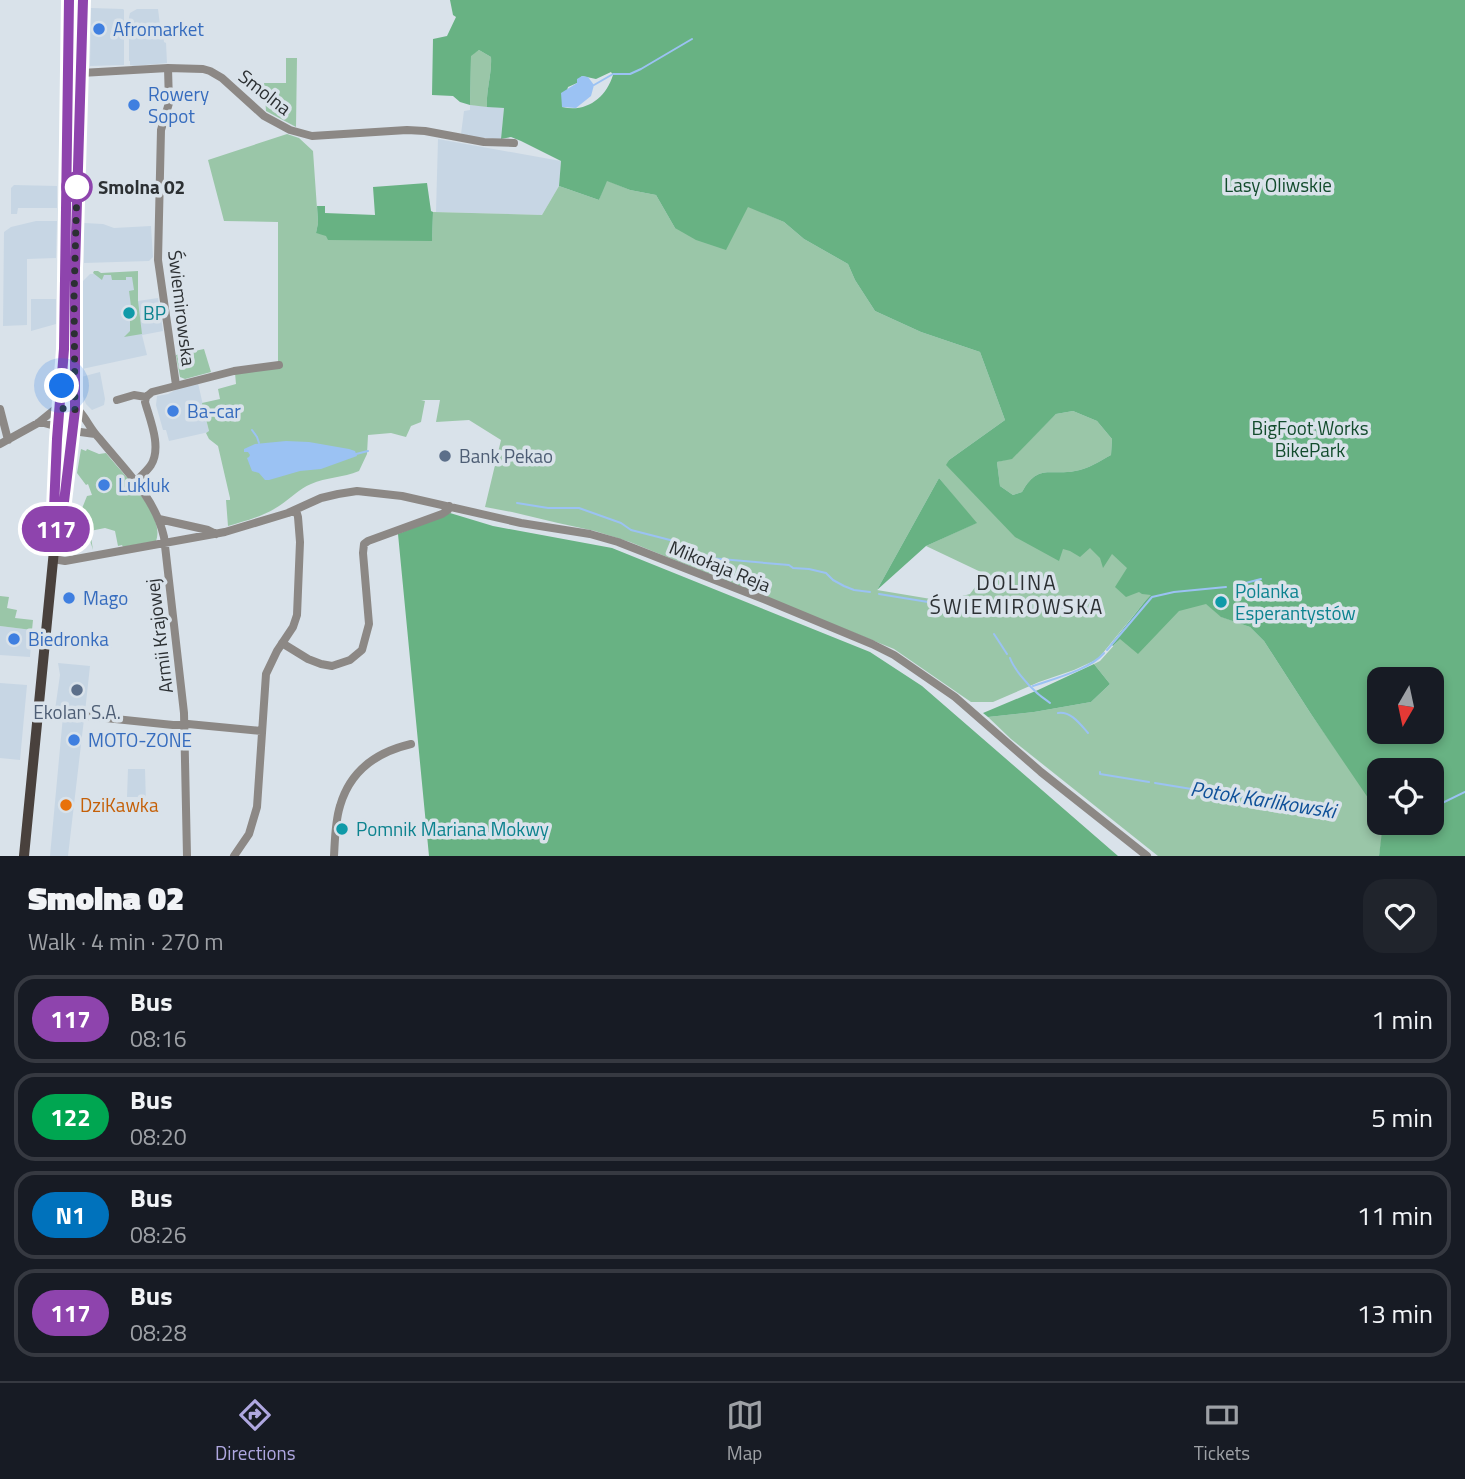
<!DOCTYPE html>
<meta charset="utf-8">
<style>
:root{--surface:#171b24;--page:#20242c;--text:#f1f3f6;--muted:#9ea1a6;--line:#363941;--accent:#afa7e0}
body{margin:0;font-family:"Titillium Web",sans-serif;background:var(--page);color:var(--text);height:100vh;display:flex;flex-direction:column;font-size:26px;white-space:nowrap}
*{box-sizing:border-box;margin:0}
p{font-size:23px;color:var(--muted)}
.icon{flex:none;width:38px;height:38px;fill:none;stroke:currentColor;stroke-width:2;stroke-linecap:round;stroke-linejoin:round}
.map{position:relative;height:856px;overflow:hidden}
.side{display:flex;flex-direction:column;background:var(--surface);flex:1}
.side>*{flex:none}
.badge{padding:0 14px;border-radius:23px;font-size:24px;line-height:46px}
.needle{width:46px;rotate:189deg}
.buttons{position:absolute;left:1367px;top:667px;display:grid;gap:14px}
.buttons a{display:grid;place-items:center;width:77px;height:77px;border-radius:14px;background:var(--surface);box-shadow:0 4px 10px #0003;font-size:35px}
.you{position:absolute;width:35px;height:35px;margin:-18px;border:5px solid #fff;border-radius:50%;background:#1a73e8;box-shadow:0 0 0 10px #1a73e833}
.map>.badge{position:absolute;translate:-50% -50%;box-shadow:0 0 0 4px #fff}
.round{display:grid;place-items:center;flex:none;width:74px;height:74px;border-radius:21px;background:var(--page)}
.head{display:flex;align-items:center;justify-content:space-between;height:119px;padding:0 28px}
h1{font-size:33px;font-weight:800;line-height:52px}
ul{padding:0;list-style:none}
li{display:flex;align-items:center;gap:21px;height:88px;margin:0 14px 10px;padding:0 14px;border:4px solid var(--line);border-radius:21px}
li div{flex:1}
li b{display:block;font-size:26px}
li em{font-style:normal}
li .badge{min-width:77px;font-weight:700;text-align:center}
.dock{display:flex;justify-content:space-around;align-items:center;height:98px;border-top:2px solid var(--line);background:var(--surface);font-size:19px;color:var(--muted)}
.dock a{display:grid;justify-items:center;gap:4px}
.dock .selected{color:var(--accent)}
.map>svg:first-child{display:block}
</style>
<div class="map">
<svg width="1465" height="856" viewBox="0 0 1465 856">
<rect width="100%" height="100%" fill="#d9e2ea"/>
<!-- built -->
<path fill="#c7d6e4" d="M91,8L123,9L124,10V65L90,66Z
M137,9H158L160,25H162L164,42L166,43L167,63L134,66L130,65V61H129V17L130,13Z
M470,105L504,108L501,139L473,137L461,134L464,111L470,110Z
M438,139L561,161L559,186L542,215L436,212Z
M14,185L57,186V208H18L17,214H11V188Z
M36,221H57L56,258L27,259V325L3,326L4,232L11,227Z
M84,223L103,224L114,228L151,226L153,257L149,261L84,263Z
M133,272L138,301L158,298L163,331L142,335L147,355L82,369V282L90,274Z
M31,299H56V324L31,331Z
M100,372L105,399L104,405L92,410L86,404L83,396L81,377Z
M198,383L209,432L169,441L166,430H163L156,405L157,396L168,394L179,388Z
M0,626L32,630L30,657L0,655Z
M58,663L90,666L85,712L55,710L60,675Z
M0,683L27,685L20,760L0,758Z
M63,716L84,719L68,856H50Z
M128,769H145L146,804H138V797H127Z"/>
<!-- green -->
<path fill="#9ac6a8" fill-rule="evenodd" d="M479,50L491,57C492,74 486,90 487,107L470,105L471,55Z
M286,58H297L296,127L266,111L264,83H286Z
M287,134L299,138L313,151L318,223L316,233L432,240L433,212L542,215L559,186L599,200L606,180L630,190L656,195L675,228L748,206L784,222L804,239L848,264L855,280L875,311L921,332L980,352L1005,420L949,460L947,465L1015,536L1140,547L1152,595L1146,600L1098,659L1074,670L1039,682L993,702H971L894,649L630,542L595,531L558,523L512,512L485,507L501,440L469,420L436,422L440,400H421L425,401L421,422L411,426L406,437L391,433L368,435L367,454L359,471C343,478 326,477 311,484C299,489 290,499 279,506C264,516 246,521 228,526L226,500H230V498L218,446L209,439L206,433L209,431L202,403L220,399L218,389L236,384L235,373L278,362V222L224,221L208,160ZM939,478L976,523L926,546L985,574L970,594L943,601L877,590Z
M94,271H98L101,273L138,271V301L142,334L124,337L130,331V317L132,316L133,306H131L129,291L134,290L132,277H126V280H112L111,275H104L102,280L93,273Z
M204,349L211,372L185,379L180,377L176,355Z
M1073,411L1097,421L1112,439L1111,455C1100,461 1088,469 1075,471C1050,476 1038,463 1022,492L1013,495L1000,486L997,462L1012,458L1056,414Z
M81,449L86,451L87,449L99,454L106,453C121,472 166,515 156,541L123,547L122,545L118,546L115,531L105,528L90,531L93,550L81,511L87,496L92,495L88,484L86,485L77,473Z
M1196,595L1222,617L1250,627L1264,641L1311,714L1376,807L1379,814V822L1384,824L1379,856H1158L1011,739L988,717L1034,712L1091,702L1110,684L1094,664L1100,661L1152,603Z
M0,596L9,597L7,608L17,610L15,618L33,620L32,630L0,626Z"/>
<!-- forest -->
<path fill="#68b283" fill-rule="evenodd" d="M450,0H1465V856H1379L1383,823L1432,822V770H1379V814L1311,714L1264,641L1250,627L1221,617L1206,604L1179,611L1138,654L1120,639L1113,646L1111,644L1146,600L1151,595L1142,594L1139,592L1126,597L1115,587L1127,568L1112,554L1103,568L1100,558L1090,548L1080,557L1070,551L1063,549L1059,561L1015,537L946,465L949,460L1005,420L980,352L921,332L875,311L855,280L848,264L804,239L784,222L748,207L726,250L696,240L675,228L656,195L630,190L607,181L599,200L559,186L561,161L521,141L511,137L501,139L504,108L487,107C486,90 492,74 491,57L479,50L471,56L470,105L460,102L453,96L432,95L433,39L447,36L456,17L453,15ZM611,72L613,75C606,98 586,113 562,107L568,87L577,83L582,76L596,79ZM1073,411L1097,421L1112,439L1111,455C1100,461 1088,469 1075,471C1050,476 1038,463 1022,492L1013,495L1000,486L997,462L1012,459L1056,414ZM1379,679H1432V732H1379Z
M427,183L431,211L433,212L432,241L328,240L326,236L316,233L318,223L317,206H325V213L375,215L373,187Z
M939,478L977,523L926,546L877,590Z
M450,513L493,526L612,548L870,652L922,686L1118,856H429L398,534Z
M1094,664L1110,684L1091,702L1034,712L988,717L983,713L1038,690Z"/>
<!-- water -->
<path fill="#9bc2f3" d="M582,76L588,77L594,85L591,96L576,108L562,107L561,93L577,83V79Z
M286,441L309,442L349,449L355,451L357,456L321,469L300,471L269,480H265L259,473L252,471L247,458L249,457L250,455L248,452H244V449L255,444Z"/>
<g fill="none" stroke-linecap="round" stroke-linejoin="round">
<!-- stream -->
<path stroke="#9bc2f3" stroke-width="2" d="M594,85L613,74H630L641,69L692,39
M252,430L257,437L259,443
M356,454L368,451
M517,503L548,508H579L621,523L631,530L674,541L682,548L709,558L789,565L793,568L809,569L826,573L833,580L844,586L854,590L870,592
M1234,586L1261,579
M879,594L928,602
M994,634L1007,654
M1107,650L1152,597L1174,592L1226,587
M1010,658C1014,669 1027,684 1036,692C1040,696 1045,699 1050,703
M1033,686C1053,679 1091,669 1104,653
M1058,713C1071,711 1080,724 1088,733
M1100,772V774L1149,782
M1155,783L1331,812
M1432,808L1465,792"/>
<!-- minor -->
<path stroke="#8c8885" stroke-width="8" d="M168,68L169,103L161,130L158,260L176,385
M81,73L168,68L203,69L210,71L222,78L264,116L290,130L312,136L407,130L425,131L484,142L514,143
M117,400L134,395L146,397L152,392L234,371L279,365
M0,409L8,440
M38,423H44L73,431L95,434
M0,444L38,423L54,410L60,408L80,412C87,420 91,430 99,438C124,469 155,497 164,537L184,713L187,856
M135,482C141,476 147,471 151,465C162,447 150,420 145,402L146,397
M159,519L208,530L216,534
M53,559L65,561L225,532L288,513L321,498L338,494L357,491L402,496L521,523L590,534L618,542L766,600L872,644L894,655L955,697L1041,772L1147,856
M282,643L308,659L321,664L332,666L350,660L362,650L369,624L363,553L364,544L368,541L442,514L448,510L449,506
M38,711L173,725L188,724L261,731
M234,856L249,834L257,807L266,674L277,651L293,627L297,615L300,542L298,517L296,510
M334,856C335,840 335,822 340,806C350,771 377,752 411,744"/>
<!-- major -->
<path stroke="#49413d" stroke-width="10" d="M57,526L63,511L66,491L75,410L74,297L83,0
M24,856L56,530L54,509L57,439L64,349L69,0"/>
</g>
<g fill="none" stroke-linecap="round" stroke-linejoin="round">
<!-- line casing -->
<g stroke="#fff" stroke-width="16">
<path id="line" d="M69,0L64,349L57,439L54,509L56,530L63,510L75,410V268L83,0"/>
</g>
<!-- line -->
<use href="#line" stroke="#8e44ad" stroke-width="10"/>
<!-- walk -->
<path stroke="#2c3033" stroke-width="7" stroke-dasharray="0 12.6" d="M62,386L60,408L75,410L74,297L77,187"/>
</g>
<!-- markers -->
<g fill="#3f7fe0" stroke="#d9e2ea" stroke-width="2.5">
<circle cx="99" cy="29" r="7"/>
<circle cx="134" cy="105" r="7"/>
<circle cx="173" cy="411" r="7"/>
<circle cx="104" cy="485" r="7"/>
<circle cx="69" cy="598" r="7"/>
<circle cx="14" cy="639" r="7"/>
<circle cx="74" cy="740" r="7"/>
</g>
<circle fill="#fff" stroke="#8e44ad" stroke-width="3.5" cx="77" cy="187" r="14"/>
<g fill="#0f9aa8" stroke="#d9e2ea" stroke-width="2.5">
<circle cx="129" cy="313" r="7"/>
<circle cx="1221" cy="602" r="7"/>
<circle cx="342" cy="829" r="7"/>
</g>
<g fill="#5c6f8a" stroke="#d9e2ea" stroke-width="2.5">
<circle cx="445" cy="456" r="7"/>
<circle cx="77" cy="690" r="7"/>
</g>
<circle fill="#e8710a" stroke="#d9e2ea" stroke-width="2.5" cx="66" cy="805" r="7"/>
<g text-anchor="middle" stroke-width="7" stroke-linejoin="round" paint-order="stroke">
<!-- shop labels -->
<g font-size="19" fill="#366cbe" stroke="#d9e2ea" text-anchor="start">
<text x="113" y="36">Afromarket</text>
<text x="148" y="101">Rowery<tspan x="148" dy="22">Sopot</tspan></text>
<text x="187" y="418">Ba-car</text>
<text x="118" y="492">Lukluk</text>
<text x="83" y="605">Mago</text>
<text x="28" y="646">Biedronka</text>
<text x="88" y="747">MOTO-ZONE</text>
</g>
<!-- street labels -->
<g font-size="19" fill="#2c3033" stroke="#d9e2ea">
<text transform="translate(265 92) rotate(38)" y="7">Smolna</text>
<text transform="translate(182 308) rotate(83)" y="7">Świemirowska</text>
<text transform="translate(720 566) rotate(22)" y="7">Mikołaja Reja</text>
<text transform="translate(159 636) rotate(-97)" y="7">Armii Krajowej</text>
</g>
<!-- park labels -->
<g font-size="19" fill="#134c2d" stroke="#d9e2ea">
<text x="1278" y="192">Lasy Oliwskie</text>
<text x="1310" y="435">BigFoot Works<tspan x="1310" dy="22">BikePark</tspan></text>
</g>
<!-- stop labels -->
<g font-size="19" font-weight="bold" fill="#2c3033" stroke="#d9e2ea" text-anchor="start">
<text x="98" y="194">Smolna 02</text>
</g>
<!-- culture labels -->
<g font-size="19" fill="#0d838f" stroke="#d9e2ea" text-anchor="start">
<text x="143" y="320">BP</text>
<text x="1235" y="598">Polanka<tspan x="1235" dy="22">Esperantystów</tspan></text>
<text x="356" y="836">Pomnik Mariana Mokwy</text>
</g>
<!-- service labels -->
<g font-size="19" fill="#4e5e75" stroke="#d9e2ea" text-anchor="start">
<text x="459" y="463">Bank Pekao</text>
<text x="77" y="719" text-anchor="middle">Ekolan S.A.</text>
</g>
<!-- food labels -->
<g font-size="19" fill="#c56008" stroke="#d9e2ea" text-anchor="start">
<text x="80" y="812">DziKawka</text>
</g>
<!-- neighbourhood labels -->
<g font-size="21" letter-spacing="2" fill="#2c3033" stroke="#d9e2ea">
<text x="1017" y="590">DOLINA<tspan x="1017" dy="24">ŚWIEMIROWSKA</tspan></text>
</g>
<!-- water labels -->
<g font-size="21" font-style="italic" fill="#0f5098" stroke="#d9e2ea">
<text transform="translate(1263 800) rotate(9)" y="7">Potok Karlikowski</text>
</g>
</g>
</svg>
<div class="buttons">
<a><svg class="needle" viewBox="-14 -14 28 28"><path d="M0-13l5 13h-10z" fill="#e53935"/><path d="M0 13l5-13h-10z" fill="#9ea1a6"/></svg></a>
<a><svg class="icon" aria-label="locate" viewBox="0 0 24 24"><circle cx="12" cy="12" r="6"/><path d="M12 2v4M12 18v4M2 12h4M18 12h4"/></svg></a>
</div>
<div class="you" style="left:62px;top:386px"></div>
<b class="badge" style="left:56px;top:529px;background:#8e44ad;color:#fff">117</b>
</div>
<section class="side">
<div class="head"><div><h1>Smolna 02</h1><p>Walk · 4 min · 270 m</p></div><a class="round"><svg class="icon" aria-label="heart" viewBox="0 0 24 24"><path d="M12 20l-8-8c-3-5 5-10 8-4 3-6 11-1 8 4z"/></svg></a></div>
<ul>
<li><span class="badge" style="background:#8e44ad;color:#fff">117</span><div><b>Bus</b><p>08:16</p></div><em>1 min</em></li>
<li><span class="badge" style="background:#00a651;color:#fff">122</span><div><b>Bus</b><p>08:20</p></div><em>5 min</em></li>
<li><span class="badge" style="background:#0072bc;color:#fff">N1</span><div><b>Bus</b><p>08:26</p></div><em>11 min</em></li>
<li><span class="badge" style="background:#8e44ad;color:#fff">117</span><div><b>Bus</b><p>08:28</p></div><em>13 min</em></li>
</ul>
</section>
<nav class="dock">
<a class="selected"><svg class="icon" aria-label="directions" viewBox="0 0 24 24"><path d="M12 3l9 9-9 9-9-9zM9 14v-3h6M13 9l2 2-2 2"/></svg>Directions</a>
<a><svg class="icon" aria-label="map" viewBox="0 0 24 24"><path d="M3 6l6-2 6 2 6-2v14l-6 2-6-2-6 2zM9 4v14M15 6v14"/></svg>Map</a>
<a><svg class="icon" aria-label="tickets" viewBox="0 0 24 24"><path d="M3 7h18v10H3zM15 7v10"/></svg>Tickets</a>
</nav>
